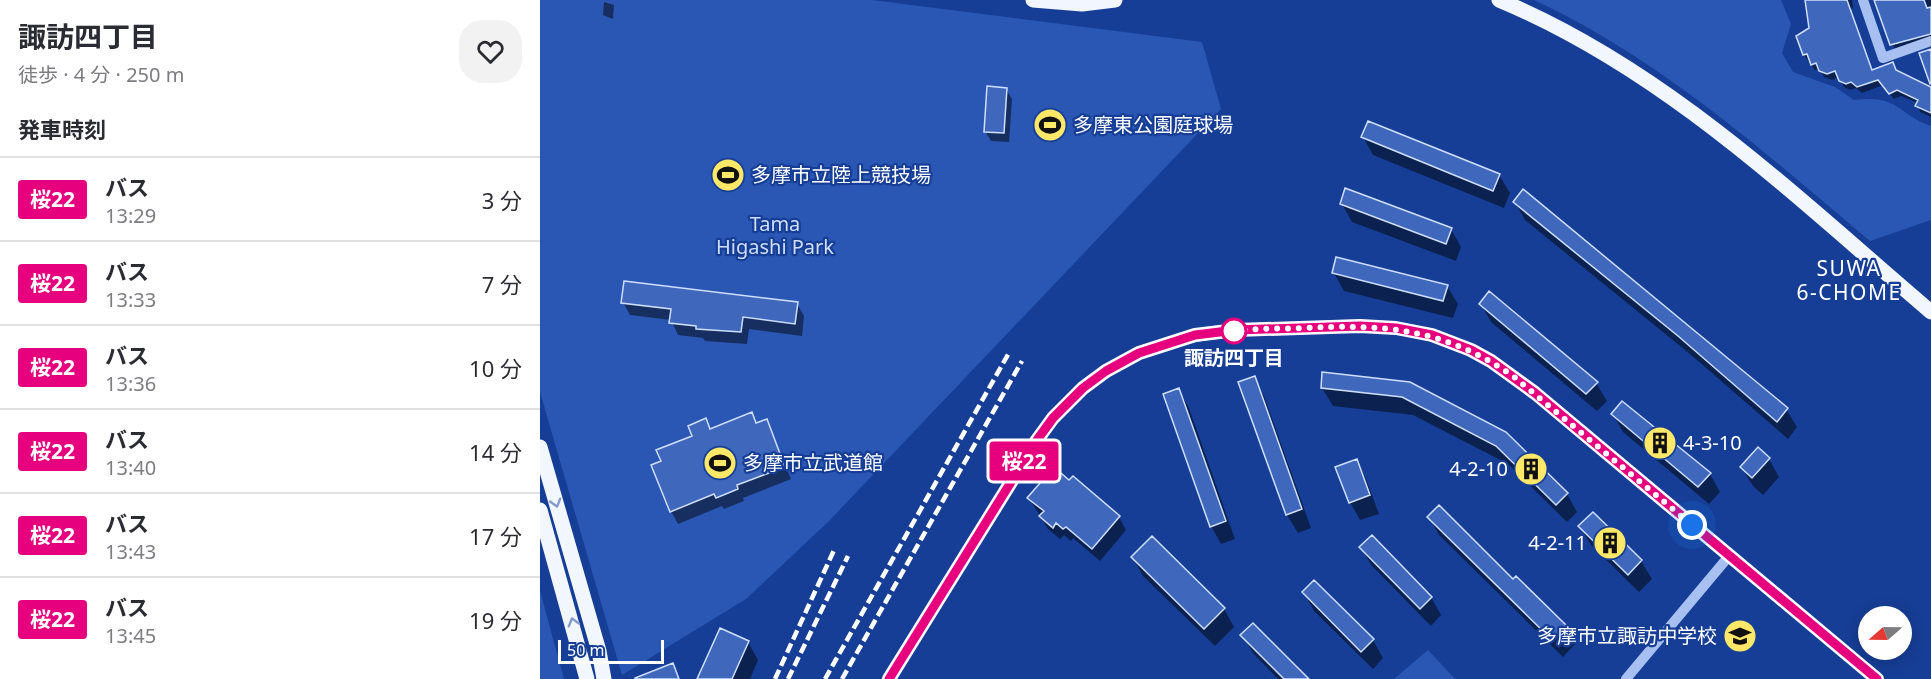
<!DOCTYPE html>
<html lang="ja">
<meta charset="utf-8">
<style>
:root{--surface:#fff;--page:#f2f2f3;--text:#2b2b33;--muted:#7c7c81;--line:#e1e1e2}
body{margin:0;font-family:"Noto Sans","Noto Sans JP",sans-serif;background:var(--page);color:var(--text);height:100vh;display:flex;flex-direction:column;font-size:22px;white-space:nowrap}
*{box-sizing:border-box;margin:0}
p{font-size:20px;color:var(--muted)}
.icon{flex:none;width:33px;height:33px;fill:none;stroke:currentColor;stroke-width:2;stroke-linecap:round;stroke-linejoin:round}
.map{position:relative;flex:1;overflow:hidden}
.details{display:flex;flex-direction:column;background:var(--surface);width:540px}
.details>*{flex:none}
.badge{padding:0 12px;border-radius:4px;font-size:21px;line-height:39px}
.needle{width:39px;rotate:250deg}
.tools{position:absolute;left:1318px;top:606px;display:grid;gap:12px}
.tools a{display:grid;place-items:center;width:54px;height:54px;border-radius:50%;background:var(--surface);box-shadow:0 3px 15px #0003;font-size:30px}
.scale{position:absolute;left:18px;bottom:15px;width:106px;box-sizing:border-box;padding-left:6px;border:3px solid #fff;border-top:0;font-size:16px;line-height:21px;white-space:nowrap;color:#fff;-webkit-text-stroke:4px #163e96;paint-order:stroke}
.you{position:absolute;width:30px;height:30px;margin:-15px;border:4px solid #fff;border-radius:50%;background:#1a73e8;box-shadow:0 0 0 9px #1a73e833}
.map>.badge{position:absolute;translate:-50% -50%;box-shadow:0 0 0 3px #fff}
h2{padding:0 18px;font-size:22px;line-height:54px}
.round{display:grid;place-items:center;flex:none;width:63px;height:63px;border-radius:24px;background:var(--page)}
.head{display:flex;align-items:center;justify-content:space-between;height:102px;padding:0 18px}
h1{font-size:28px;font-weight:700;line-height:45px}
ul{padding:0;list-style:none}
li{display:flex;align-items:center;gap:18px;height:84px;padding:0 18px;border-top:2px solid var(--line)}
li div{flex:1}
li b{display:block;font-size:22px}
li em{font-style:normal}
li .badge{min-width:66px;font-weight:700;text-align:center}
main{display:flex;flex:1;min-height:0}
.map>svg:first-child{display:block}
</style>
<main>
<section class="details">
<div class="head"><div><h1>諏訪四丁目</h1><p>徒歩 · 4 分 · 250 m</p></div><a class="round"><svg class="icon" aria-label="heart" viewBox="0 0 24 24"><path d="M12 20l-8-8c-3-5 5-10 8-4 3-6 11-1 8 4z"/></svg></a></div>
<h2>発車時刻</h2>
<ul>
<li><span class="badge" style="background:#e6007e;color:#fff">桜22</span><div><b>バス</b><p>13:29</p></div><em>3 分</em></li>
<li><span class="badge" style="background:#e6007e;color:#fff">桜22</span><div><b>バス</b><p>13:33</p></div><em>7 分</em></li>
<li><span class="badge" style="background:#e6007e;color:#fff">桜22</span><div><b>バス</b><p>13:36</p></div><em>10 分</em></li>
<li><span class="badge" style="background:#e6007e;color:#fff">桜22</span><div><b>バス</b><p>13:40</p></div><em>14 分</em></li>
<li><span class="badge" style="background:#e6007e;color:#fff">桜22</span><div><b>バス</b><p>13:43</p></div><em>17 分</em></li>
<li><span class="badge" style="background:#e6007e;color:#fff">桜22</span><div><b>バス</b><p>13:45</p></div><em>19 分</em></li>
</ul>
</section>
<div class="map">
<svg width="1391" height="679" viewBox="0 0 1391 679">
<rect width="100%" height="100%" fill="#163e96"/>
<!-- green -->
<path fill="#2a57b4" d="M0,0H332L662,42L681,109L288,522L206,599L82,675L0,392Z
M994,0H1241L1251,24L1242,53L1253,72L1295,87L1314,100C1359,94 1357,114 1391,126V220L1330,241C1223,151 1122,60 994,0Z
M0,591L24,679H0Z
M888,650L915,679H854Z"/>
<!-- shadow -->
<path fill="#0007" d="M1266,0H1312L1313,8L1310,9L1333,72H1356L1391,88V117L1380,112L1378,103L1361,96L1354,99L1343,85L1322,93L1316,88L1310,90L1304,87L1299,77L1292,80L1284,77L1280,69L1275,70L1264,55L1258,37L1271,28Z
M1340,0H1391V41L1355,50Z
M64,2L74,5L73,19L63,15Z
M466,89L472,99L469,142L451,141L445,131Z
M823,137L959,175L970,193L964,208L833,155Z
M975,202L1246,409L1257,427L1248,439L1150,354L985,220Z
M802,204L911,229L921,247L916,261L812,222Z
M794,273L907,286L918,304L913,318L804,291Z
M83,302L257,304L264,316L262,336L209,329L207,344L165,341L163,338L138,335L131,320L90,315Z
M941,304L1056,383L1067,401L1057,411L951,322Z
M714,378L724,396L771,528L758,533L747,515L700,383Z
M870,383L1027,494L1037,512L1027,522L968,464L873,415L793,406L782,388Z
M639,390L649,408L695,539L681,544L671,526Z
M211,414L217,425L226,421L251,479L203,498L204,501L184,509L182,506L138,524L131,511L123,462L154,437L165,420L171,430Z
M1073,414L1170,474L1180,492L1169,504L1083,432Z
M1229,459L1239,477L1223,495L1213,486L1202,468Z
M816,461L826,479L839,514L820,520L810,502Z
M533,478L579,517L586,530L560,561L533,538L531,541L524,535L520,539L508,529L489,498L529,482Z
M1053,514L1101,561L1112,579L1099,592L1051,545L1040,527Z
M889,517L973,581L1025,626L1035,644L1023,657L899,535Z
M821,548L891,597L901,615L891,626L832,566Z
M593,558L684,609L694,627L675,646L603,576Z
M764,593L833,640L843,658L833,669L774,611Z
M702,635L767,679H738L713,653Z
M208,642L218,660L210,679H159Z"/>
<!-- building -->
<path fill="#3f68bd" stroke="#cfdefc" stroke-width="1.5" d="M1265,0H1307L1332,70L1353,62L1356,70L1391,87V113L1375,106L1378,100L1357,90L1349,94L1338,80L1317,87L1311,82L1306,84L1299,81L1295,71L1287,74L1279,71L1276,63L1271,65L1267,54L1263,55L1256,36L1269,28Z
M1334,0H1384L1387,8L1391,7V34L1350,45Z
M1391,49V83L1390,84L1379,53Z
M447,86L467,88L464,133L444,132Z
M828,121L960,174L953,191L821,137Z
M805,188L912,228L906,244L800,204Z
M983,189L1248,408L1237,422L1138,336L973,202Z
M796,257L908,285L903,301L792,273Z
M84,281L258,302L255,324L203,317L201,332L156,329V326L129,323L131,309L81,303Z
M949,291L1058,382L1046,394L939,304Z
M782,372L870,382L966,432L1028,493L1016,505L956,446L862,397L781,388Z
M715,376L762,509L746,515L698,382Z
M639,388L686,521L670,527L623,394Z
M1082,401L1171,473L1158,487L1071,414Z
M212,412L216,423L227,419L245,467L197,485L198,489L176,498L174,494L130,512L111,465L121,461L116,450L152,436L148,426L166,418L170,429Z
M1218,447L1230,458L1212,478L1200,467Z
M817,459L830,495L809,503L795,467Z
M514,467L529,480L533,476L580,516L552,549L526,527L523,529L516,523L513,528L499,516L504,511L487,498Z
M899,505L973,579L976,576L1026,625L1012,640L887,517Z
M1053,512L1102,560L1088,575L1038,526Z
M832,535L892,597L880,609L819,547Z
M612,536L685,608L664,629L591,557Z
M774,580L834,639L821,652L762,592Z
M713,623L769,679H744L700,635Z
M180,628L209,641L192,679H157Z
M133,663L139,679H95V678Z"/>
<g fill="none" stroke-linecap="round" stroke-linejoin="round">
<!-- minor -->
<path stroke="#a8c0f1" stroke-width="10" d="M1323,0L1343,58L1391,41
M349,679L497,440C571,343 637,333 752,328C859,324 908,326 995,393L1337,679
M1086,679L1189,556"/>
<!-- major -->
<path stroke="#f2f6ff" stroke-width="15" d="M493,0L542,4L575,0
M959,0C1125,69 1256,197 1391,312
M0,447L59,651L64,679
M0,510L47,679"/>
<!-- rail -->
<path stroke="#fff" stroke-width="4.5" stroke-dasharray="10 4.5" stroke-linecap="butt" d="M235,679L295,548
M248,679L308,556
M285,679L470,351
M302,679L482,361"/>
</g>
<!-- one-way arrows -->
<defs><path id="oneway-chevron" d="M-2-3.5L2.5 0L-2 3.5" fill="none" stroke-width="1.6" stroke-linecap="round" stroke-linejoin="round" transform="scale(1.5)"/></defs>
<g stroke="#849aca">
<use href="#oneway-chevron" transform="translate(16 503) rotate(74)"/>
<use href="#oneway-chevron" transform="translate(33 622) rotate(-106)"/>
</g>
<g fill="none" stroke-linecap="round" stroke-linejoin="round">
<!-- line casing -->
<g stroke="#fff" stroke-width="14">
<path id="line" d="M349,679L497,440L513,418L543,388L566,371L599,353L655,335L696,330L820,326L856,328L892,335L931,350L951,361L995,393L1337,679"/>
</g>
<!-- line -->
<use href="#line" stroke="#e6007e" stroke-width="9"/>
<!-- walk -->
<path stroke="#fff" stroke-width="6" stroke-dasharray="0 10.8" d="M694,331C716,328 740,329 763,328C844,324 904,328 973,376L1152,525"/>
</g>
<!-- icons -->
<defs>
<g id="stadium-disc" transform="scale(1.725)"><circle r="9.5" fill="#ffe768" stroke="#163e96"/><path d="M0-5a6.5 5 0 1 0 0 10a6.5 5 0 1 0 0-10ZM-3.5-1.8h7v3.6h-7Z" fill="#111"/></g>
<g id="building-disc" transform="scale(1.725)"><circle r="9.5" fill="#ffe768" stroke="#163e96"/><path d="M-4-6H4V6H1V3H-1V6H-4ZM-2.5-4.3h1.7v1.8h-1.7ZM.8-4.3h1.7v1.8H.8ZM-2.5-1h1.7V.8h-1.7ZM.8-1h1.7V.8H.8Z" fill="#111"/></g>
<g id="school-disc" transform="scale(1.725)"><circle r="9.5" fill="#ffe768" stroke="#163e96"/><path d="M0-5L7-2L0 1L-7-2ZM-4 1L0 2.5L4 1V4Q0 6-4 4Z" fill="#111"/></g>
</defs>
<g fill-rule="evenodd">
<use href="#stadium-disc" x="510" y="125"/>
<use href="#stadium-disc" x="188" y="175"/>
<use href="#building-disc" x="1120" y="443"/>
<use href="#stadium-disc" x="180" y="463"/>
<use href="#building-disc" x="991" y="469"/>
<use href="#building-disc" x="1070" y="543"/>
<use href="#school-disc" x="1200" y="636"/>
</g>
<!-- markers -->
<circle fill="#fff" stroke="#e6007e" stroke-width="3" cx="694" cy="331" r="12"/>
<g text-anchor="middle" stroke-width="4.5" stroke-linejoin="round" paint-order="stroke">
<!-- poi labels -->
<g font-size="20" fill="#fff" stroke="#163e96" text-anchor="start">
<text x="533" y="132">多摩東公園庭球場</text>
<text x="211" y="182">多摩市立陸上競技場</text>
<text x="1143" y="450">4-3-10</text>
<text x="203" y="470">多摩市立武道館</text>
<text x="968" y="476" text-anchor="end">4-2-10</text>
<text x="1047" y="550" text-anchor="end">4-2-11</text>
<text x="1177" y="643" text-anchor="end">多摩市立諏訪中学校</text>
</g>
<!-- park labels -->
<g font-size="20" fill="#cfdefc" stroke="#163e96">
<text x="235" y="231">Tama<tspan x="235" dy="23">Higashi Park</tspan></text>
</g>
<!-- stop labels -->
<g font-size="20" font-weight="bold" fill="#fff" stroke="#163e96">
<text x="694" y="365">諏訪四丁目</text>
</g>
<!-- neighbourhood labels -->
<g font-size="21" letter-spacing="1.5" fill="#fff" stroke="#163e96">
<text x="1309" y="276">SUWA<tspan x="1309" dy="24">6-CHOME</tspan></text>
</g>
</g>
</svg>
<div class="tools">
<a><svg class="needle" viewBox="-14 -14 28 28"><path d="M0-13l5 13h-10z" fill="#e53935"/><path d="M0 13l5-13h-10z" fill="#7c7c81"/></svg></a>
</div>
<div class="scale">50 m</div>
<div class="you" style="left:1152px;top:525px"></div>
<b class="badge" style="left:484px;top:461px;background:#e6007e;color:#fff">桜22</b>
</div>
</main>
